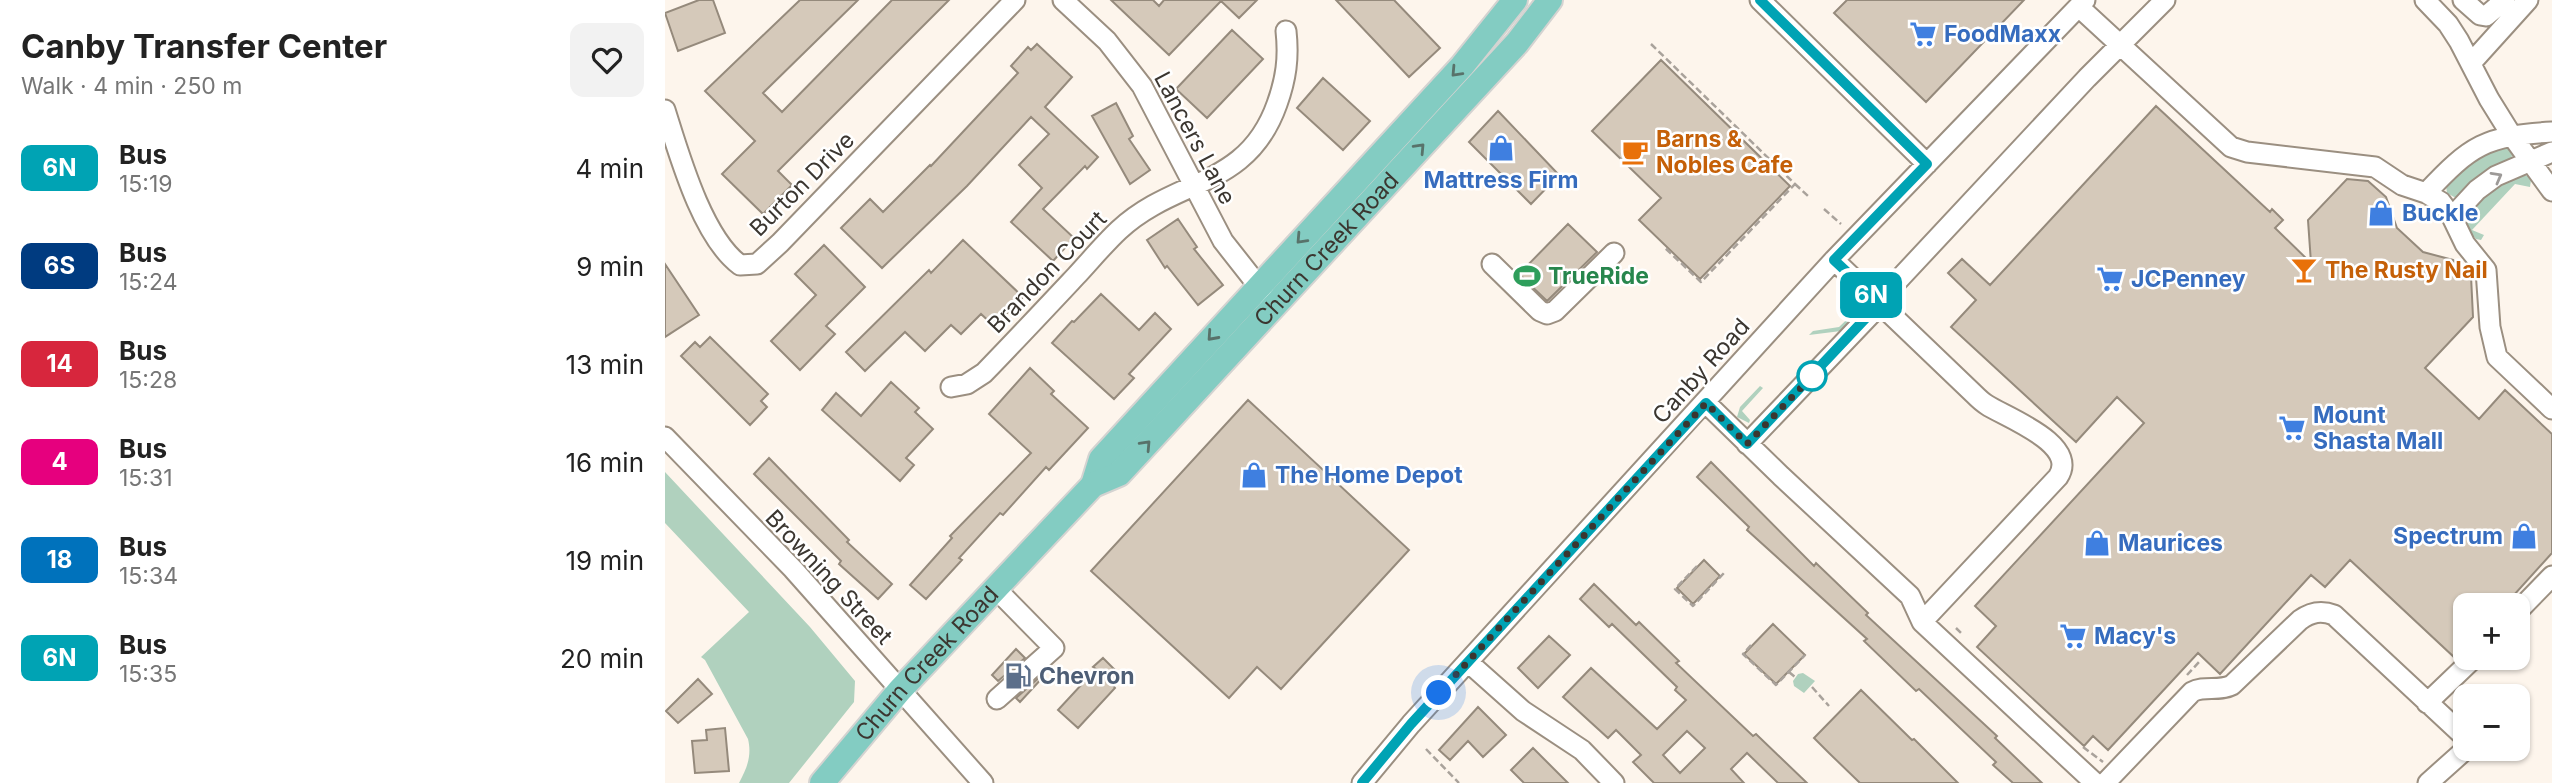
<!DOCTYPE html>
<meta charset="utf-8">
<style>
:root{--surface:#fff;--page:#f2f2f2;--text:#222;--muted:#767676}
body{margin:0;font-family:Inter,sans-serif;background:var(--page);color:var(--text);height:100vh;display:flex;flex-direction:column;font-size:26px;white-space:nowrap}
*{box-sizing:border-box;margin:0}
p{font-size:23px;color:var(--muted)}
.icon{flex:none;width:38px;height:38px;fill:none;stroke:currentColor;stroke-width:2;stroke-linecap:round;stroke-linejoin:round}
.map{position:relative;flex:1;overflow:hidden}
.sheet{display:flex;flex-direction:column;background:var(--surface);width:665px}
.sheet>*{flex:none}
.badge{padding:0 14px;border-radius:10px;font-size:24px;line-height:46px}
.fabs{position:absolute;left:1788px;top:593px;display:grid;gap:14px}
.fabs a{display:grid;place-items:center;width:77px;height:77px;border-radius:14px;background:var(--surface);box-shadow:0 2px 5px #0004;font-size:35px}
.you{position:absolute;width:35px;height:35px;margin:-18px;border:5px solid #fff;border-radius:50%;background:#1a73e8;box-shadow:0 0 0 10px #1a73e833}
.map>.badge{position:absolute;translate:-50% -50%;box-shadow:0 0 0 4px #fff}
.round{display:grid;place-items:center;flex:none;width:74px;height:74px;border-radius:14px;background:var(--page)}
.headline{display:flex;align-items:center;justify-content:space-between;height:119px;padding:0 21px}
h1{font-size:33px;font-weight:700;line-height:52px}
ul{padding:0;list-style:none}
li{display:flex;align-items:center;gap:21px;height:98px;padding:0 21px}
li div{flex:1}
li b{display:block;font-size:26px}
li em{font-style:normal}
li .badge{min-width:77px;font-weight:700;text-align:center}
main{display:flex;flex:1;min-height:0}
.map>svg:first-child{display:block}
</style>
<main>
<section class="sheet">
<div class="headline"><div><h1>Canby Transfer Center</h1><p>Walk · 4 min · 250 m</p></div><a class="round"><svg class="icon" aria-label="heart" viewBox="0 0 24 24"><path d="M12 20l-8-8c-3-5 5-10 8-4 3-6 11-1 8 4z"/></svg></a></div>
<ul>
<li><span class="badge" style="background:#00a3b4;color:#fff">6N</span><div><b>Bus</b><p>15:19</p></div><em>4 min</em></li>
<li><span class="badge" style="background:#003b80;color:#fff">6S</span><div><b>Bus</b><p>15:24</p></div><em>9 min</em></li>
<li><span class="badge" style="background:#d7263d;color:#fff">14</span><div><b>Bus</b><p>15:28</p></div><em>13 min</em></li>
<li><span class="badge" style="background:#e6007e;color:#fff">4</span><div><b>Bus</b><p>15:31</p></div><em>16 min</em></li>
<li><span class="badge" style="background:#0072bc;color:#fff">18</span><div><b>Bus</b><p>15:34</p></div><em>19 min</em></li>
<li><span class="badge" style="background:#00a3b4;color:#fff">6N</span><div><b>Bus</b><p>15:35</p></div><em>20 min</em></li>
</ul>
</section>
<div class="map">
<svg width="1887" height="783" viewBox="0 0 1887 783">
<rect width="100%" height="100%" fill="#fdf5ec"/>
<!-- green -->
<path fill="#b0d1be" d="M1841,146L1847,155L1846,160L1793,197H1789L1782,193L1781,186L1811,157Z
M1857,175L1863,176L1866,180L1865,187L1850,184L1807,230L1819,235L1816,240L1811,239C1807,234 1800,227 1800,219C1801,203 1843,180 1857,175Z
M1198,304V308L1176,331L1144,335L1148,331L1174,327Z
M1095,386L1098,388L1077,411L1085,420L1084,423L1072,417L1075,407Z
M0,472L145,627L190,681L189,702L124,783H74C82,768 87,756 83,739L40,660L36,657L84,612L0,523Z
M1138,673L1150,681L1139,693L1129,686L1128,681L1133,674Z"/>
<!-- building -->
<path fill="#d5c9ba" stroke="#958a7c" stroke-width="2" fill-rule="evenodd" d="M34,0H48L60,33L13,51L0,13Z
M135,0H193L98,93L117,112L227,0H284L113,171L127,185L98,214L57,174L90,141L40,91Z
M446,0H488L494,6L499,0H592L574,18L556,1L504,55Z
M671,0H729L775,48L744,77Z
M1182,0H1359L1261,102L1169,13Z
M567,30L598,59L542,118L511,89Z
M372,44L407,77L380,107L433,157L422,169L420,166L378,209L409,238L388,261L346,222L377,188L354,165L384,134L366,117L302,186L217,268L176,228L205,199L218,212L265,165L266,166L353,73L346,66L363,47L366,50Z
M996,60L1125,186L1035,279L974,220L996,198L927,131Z
M658,78L705,121L678,150L632,108Z
M451,103L468,136L464,139L485,170L465,184L427,116Z
M1491,106L1605,212L1607,209L1618,220L1610,228L1646,263L1643,220L1682,179L1703,181L1721,197L1732,228L1758,252L1788,260L1806,276L1808,317L1760,368L1814,419L1840,390L1887,434V553L1839,606H1801V647L1790,658L1685,560L1660,587L1646,575L1555,674L1533,653L1443,750L1428,736L1419,746L1312,647L1331,626L1310,606L1479,423L1452,397L1411,442L1286,327L1311,300L1283,273L1297,259L1325,285Z
M833,111L894,175L866,204L804,142Z
M513,219L532,247L529,249L558,285L533,305L502,266L500,268L482,240Z
M903,224L932,252L882,301L854,274Z
M298,240L358,297L329,326L316,314L296,334L286,325L260,351L240,332L200,371L181,352L264,270L266,273Z
M159,245L200,287L161,326L170,334L135,370L106,341L151,295L130,274Z
M0,264L34,315L0,337Z
M436,294L474,330L490,313L506,329L464,374L469,378L449,399L387,343L407,321L409,322Z
M45,337L103,394L96,401L102,407L85,425L16,356L30,342L35,347Z
M365,368L389,391L386,394L423,428L384,470L381,467L338,515L335,513L294,558L297,560L261,599L245,585L287,538L285,536L366,453L324,414Z
M226,382L254,408L250,412L268,429L241,458L249,465L235,481L157,410L171,393L196,416Z
M583,400L744,550L616,689L592,667L564,698L426,571Z
M104,458L184,540L182,542L227,584L213,599L174,564L176,561L89,474Z
M1046,462L1149,566L1151,563L1203,613L1201,615L1332,736L1330,738L1377,783H1348L1328,765L1331,762L1254,689L1251,691L1199,641L1202,639L1082,530L1084,527L1032,477Z
M1039,560L1055,576L1028,604L1012,588Z
M929,584L971,625L974,622L1014,661L1011,663L1088,736L1091,734L1142,783H1113L1082,753L1066,769L1079,783H989L968,762L976,755L951,730L943,738L898,697L926,668L992,729L1021,700L1010,690L1012,687L947,624L944,627L915,599ZM1022,731L1040,748L1015,773L998,755Z
M1108,624L1140,655L1111,684L1079,654Z
M884,636L905,655L873,688L853,668Z
M351,649L360,658L333,681L327,675Z
M438,658L455,675L447,684L450,688L413,728L393,710L431,669L428,667Z
M378,674L379,676L355,702L351,698Z
M33,679L47,694L13,723L1,711Z
M1196,690L1247,740L1249,739L1293,783H1195L1164,753L1149,738Z
M813,707L841,735L818,757L803,741L785,760L774,750Z
M60,728L64,771L30,773L27,741L42,740L41,730Z
M868,748L903,783H859L846,770Z"/>
<g fill="none" stroke-linecap="round" stroke-linejoin="round">
<!-- minor casing -->
<g stroke="#9b8f81" stroke-width="23">
<path id="minor" d="M398,0L442,41L477,86L558,241L602,297
M1095,0L1262,164
M1760,0L1783,24L1794,41L1824,99L1847,136L1887,191
M1798,0L1815,15L1821,16L1840,0
M1414,7L1566,147L1582,152L1710,167L1737,185L1761,193L1776,202L1787,217L1800,244L1821,270L1825,327L1832,357L1887,409
M1807,62L1863,0
M0,110C14,154 37,237 75,265L92,264L115,243L350,0
M1761,193C1806,145 1820,136 1887,132
M1787,217L1812,190L1831,176L1887,152
M1169,260L1309,394C1313,398 1317,402 1322,405C1340,417 1415,444 1393,477L1257,622
M827,264L875,311L882,314L890,311L949,253
M286,387L302,384L319,373C350,341 380,309 411,276C425,261 439,244 454,230C511,177 582,189 612,104C621,79 624,58 621,31
M1041,403L1116,476L1245,596L1257,622L1430,783
M0,437L128,569L318,783
M1082,444L1207,313L1224,290L1422,78L1500,0
M331,589L389,648L332,699
M1853,611L1887,576
M803,662L858,711L917,750L949,783
M1762,703L1809,658
M697,783L746,724L1169,260L1420,0
M1440,783L1527,692C1539,685 1554,692 1567,685L1635,620C1646,612 1656,610 1669,615L1801,738
M1763,783L1801,749"/>
</g>
<!-- major casing -->
<g stroke="#d4d3d1" stroke-width="28">
<g id="major">
<path d="M428,485L436,459L797,66L850,0"/>
<path id="s1" d="M157,783L235,690L428,485L454,474L852,43L885,0"/>
</g>
</g>
<!-- path -->
<path stroke="#a9a29b" stroke-width="2.5" stroke-dasharray="7 3.5" stroke-linecap="butt" d="M986,44L1130,184L1036,282L999,247
M1130,184L1143,196
M1159,209L1176,224
M1032,566L1010,589L1028,606L1059,573
M1291,628L1298,635
M1086,645L1078,654L1111,685L1140,655
M1124,672L1130,677
M1522,675L1534,662
M1147,687L1164,706
M1418,747L1438,762
M761,749L794,783"/>
<!-- minor -->
<use href="#minor" stroke="#fff" stroke-width="19"/>
<!-- major -->
<use href="#major" stroke="#83ccc2" stroke-width="24"/>
</g>
<!-- one-way arrows -->
<defs><path id="oneway-chevron" d="M-2-3.5L2.5 0L-2 3.5" fill="none" stroke-width="1.6" stroke-linecap="round" stroke-linejoin="round" transform="scale(1.75)"/></defs>
<g stroke="#58726a">
<use href="#oneway-chevron" transform="translate(791 72) rotate(133)"/>
<use href="#oneway-chevron" transform="translate(755 148) rotate(-47)"/>
<use href="#oneway-chevron" transform="translate(636 239) rotate(133)"/>
<use href="#oneway-chevron" transform="translate(547 336) rotate(132)"/>
<use href="#oneway-chevron" transform="translate(481 445) rotate(-47)"/>
</g>
<use stroke="#9d9a98" href="#oneway-chevron" transform="translate(1832 177) rotate(-29)"/>
<g fill="none" stroke-linecap="round" stroke-linejoin="round">
<!-- line casing -->
<g stroke="#fff" stroke-width="16">
<path id="line" d="M697,783L746,724L1041,403L1082,444L1215,303L1169,260L1262,164L1095,0"/>
</g>
<!-- line -->
<use href="#line" stroke="#00a3b4" stroke-width="10"/>
<!-- walk -->
<path stroke="#3b3630" stroke-width="7" stroke-dasharray="0 12.6" d="M774,693L1041,403L1082,444L1154,369L1147,376"/>
</g>
<!-- icons -->
<defs>
<g id="supermarket-bare" transform="scale(2.1)"><path d="M-6-5.5h2.5l.6 2H6L4.5 2H-2.5L-4.4-4H-6ZM-1.5 3.2a1.3 1.3 0 1 0 .1 0ZM3 3.2a1.3 1.3 0 1 0 .1 0Z" fill="#3f7fe0" stroke="#fff" stroke-width="2.5" paint-order="stroke"/></g>
<g id="shop-bare" transform="scale(2.1)"><path d="M-5-2.5h2.3a2.7 3.5 0 0 1 5.4 0H5L5.5 6h-11ZM-1.5-2.5h3a1.5 2.3 0 0 0-3 0Z" fill="#3f7fe0" stroke="#fff" stroke-width="2.5" paint-order="stroke"/></g>
<g id="cafe-bare" transform="scale(2.1)"><path d="M-5.5-4.5H6V0H3Q3 3.5 0 3.5H-2.5Q-5.5 3.5-5.5 0ZM3-3.2v2h1.7v-2ZM-6 4.5H4V6H-6Z" fill="#e8710a" stroke="#fff" stroke-width="2.5" paint-order="stroke"/></g>
<g id="bar-bare" transform="scale(2.1)"><path d="M-6-5H6L.8 .8V4.5H3.5V6h-7V4.5H-.8V.8Z" fill="#e8710a" stroke="#fff" stroke-width="2.5" paint-order="stroke"/></g>
<g id="stadium-bare" transform="scale(2.1)"><path d="M0-5a6.5 5 0 1 0 0 10a6.5 5 0 1 0 0-10ZM-3.5-1.8h7v3.6h-7Z" fill="#2e9e5b" stroke="#fff" stroke-width="2.5" paint-order="stroke"/></g>
<g id="fuel-bare" transform="scale(2.1)"><path d="M-5.5-6h7V0h2V4h1.3V-2.5L3-4.5l.8-.8L6-3V5H2.5V1h-1V6h-7ZM-4.2-4.7v3.2H.2V-4.7Z" fill="#5c6f8a" stroke="#fff" stroke-width="2.5" paint-order="stroke"/></g>
</defs>
<g fill-rule="evenodd">
<use href="#supermarket-bare" x="1258" y="34"/>
<use href="#shop-bare" x="836" y="148"/>
<use href="#cafe-bare" x="970" y="152"/>
<use href="#shop-bare" x="1716" y="213"/>
<use href="#bar-bare" x="1639" y="270"/>
<use href="#stadium-bare" x="862" y="276"/>
<use href="#supermarket-bare" x="1445" y="279"/>
<use href="#supermarket-bare" x="1627" y="428"/>
<use href="#shop-bare" x="589" y="475"/>
<use href="#shop-bare" x="1859" y="536"/>
<use href="#shop-bare" x="1432" y="543"/>
<use href="#supermarket-bare" x="1408" y="636"/>
<use href="#fuel-bare" x="353" y="676"/>
</g>
<!-- markers -->
<circle fill="#fff" stroke="#00a3b4" stroke-width="3.5" cx="1147" cy="376" r="14"/>
<g text-anchor="middle" stroke-width="5" stroke-linejoin="round" paint-order="stroke">
<!-- shop labels -->
<g font-size="23" font-weight="bold" fill="#366cbe" stroke="#fff" text-anchor="start">
<text x="1279" y="42">FoodMaxx</text>
<text x="836" y="188" text-anchor="middle">Mattress Firm</text>
<text x="1737" y="221">Buckle</text>
<text x="1466" y="287">JCPenney</text>
<text x="1648" y="423">Mount<tspan x="1648" dy="26">Shasta Mall</tspan></text>
<text x="610" y="483">The Home Depot</text>
<text x="1838" y="544" text-anchor="end">Spectrum</text>
<text x="1453" y="551">Maurices</text>
<text x="1429" y="644">Macy's</text>
</g>
<!-- street labels -->
<g font-size="23" fill="#3b3630" stroke="#fff">
<text transform="translate(530 138) rotate(62)" y="8">Lancers Lane</text>
<text transform="translate(137 184) rotate(-45)" y="8">Burton Drive</text>
<text dy="8" stroke="none"><textPath href="#s1" startOffset="737">Churn Creek Road</textPath></text>
<text transform="translate(382 272) rotate(-46)" y="8">Brandon Court</text>
<text transform="translate(1036 371) rotate(-48)" y="8">Canby Road</text>
<text transform="translate(164 577) rotate(47)" y="8">Browning Street</text>
<text dy="8" stroke="none"><textPath href="#s1" startOffset="159">Churn Creek Road</textPath></text>
</g>
<!-- food labels -->
<g font-size="23" font-weight="bold" fill="#c56008" stroke="#fff" text-anchor="start">
<text x="991" y="147">Barns &amp;<tspan x="991" dy="26">Nobles Cafe</tspan></text>
<text x="1660" y="278">The Rusty Nail</text>
</g>
<!-- leisure labels -->
<g font-size="23" font-weight="bold" fill="#27864d" stroke="#fff" text-anchor="start">
<text x="883" y="284">TrueRide</text>
</g>
<!-- service labels -->
<g font-size="23" font-weight="bold" fill="#4e5e75" stroke="#fff" text-anchor="start">
<text x="374" y="684">Chevron</text>
</g>
</g>
</svg>
<div class="fabs">
<a>+</a>
<a>−</a>
</div>
<div class="you" style="left:774px;top:693px"></div>
<b class="badge" style="left:1206px;top:295px;background:#00a3b4;color:#fff">6N</b>
</div>
</main>
